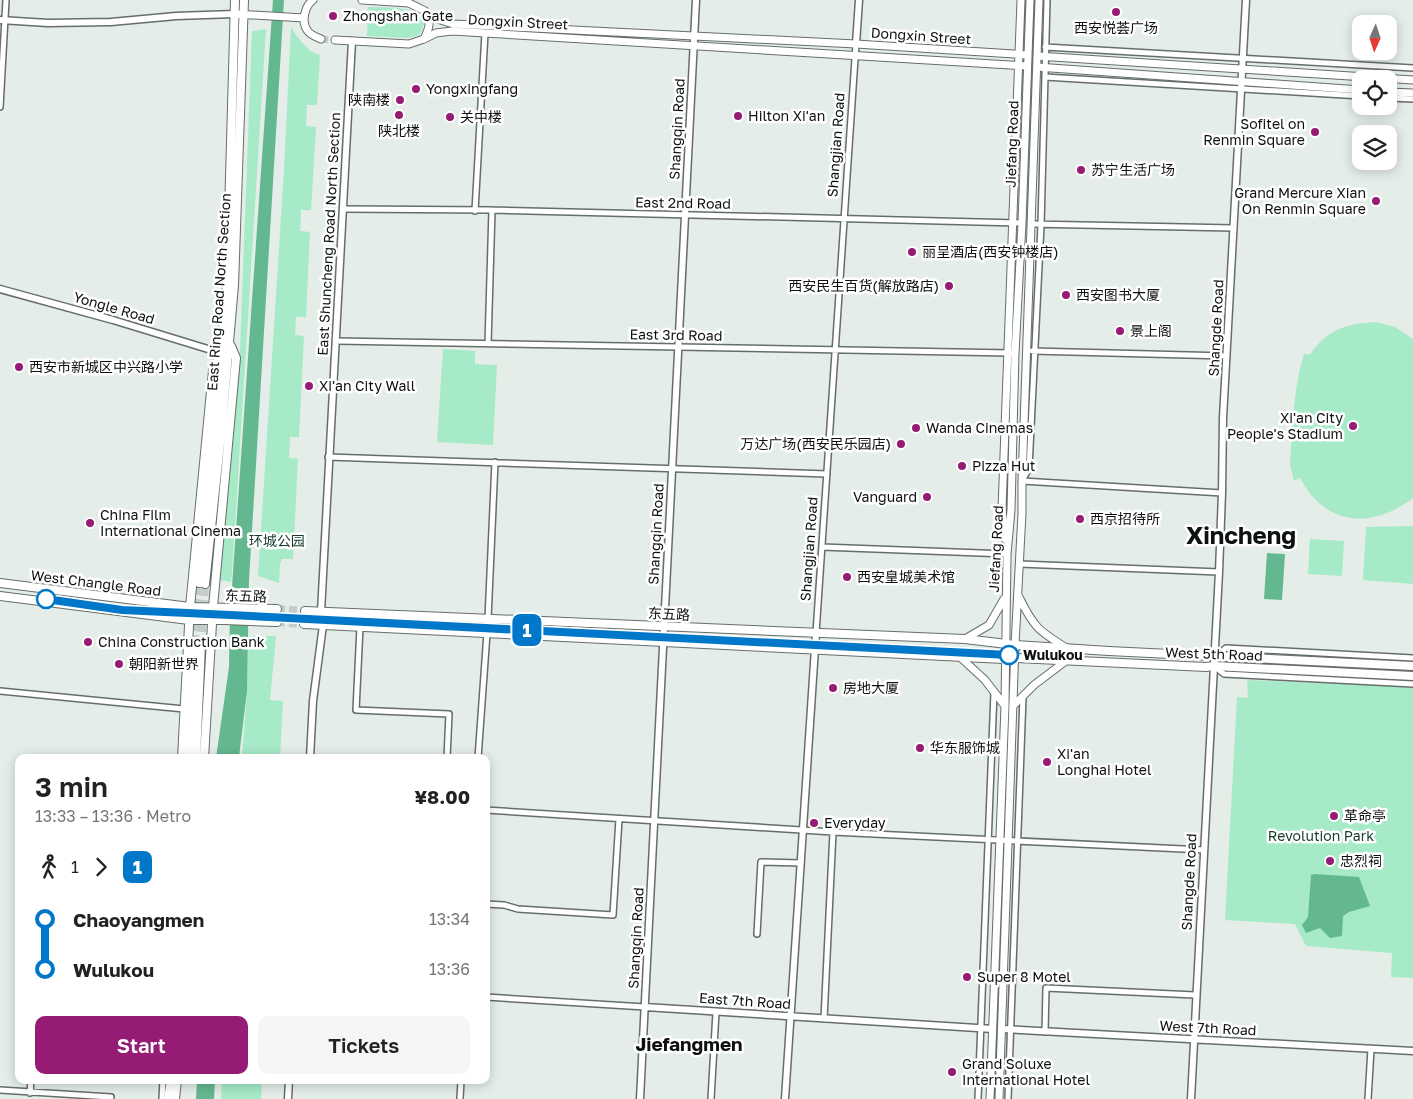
<!DOCTYPE html>
<meta charset="utf-8">
<style>
:root{--surface:#fff;--page:#f6f6f6;--text:#222;--muted:#767676;--accent:#961b75}
body{margin:0;font-family:"Golos Text","Noto Sans SC",sans-serif;background:var(--page);color:var(--text);height:100vh;display:flex;flex-direction:column;font-size:19px;white-space:nowrap}
*{box-sizing:border-box;margin:0}
p{font-size:16px;color:var(--muted)}
.icon{flex:none;width:28px;height:28px;fill:none;stroke:currentColor;stroke-width:2;stroke-linecap:round;stroke-linejoin:round}
.map{position:relative;flex:1;overflow:hidden}
.details{position:absolute;left:15px;top:754px;width:475px;height:330px;display:flex;flex-direction:column;background:var(--surface);border-radius:10px;box-shadow:0 2px 12px #0003}
.details>*{flex:none}
.badge{padding:0 10px;border-radius:8px;font-size:18px;line-height:32px}
.needle{width:32px;rotate:183deg}
.controls{position:absolute;left:1352px;top:15px;display:grid;gap:10px}
.controls a{display:grid;place-items:center;width:45px;height:45px;border-radius:10px;background:var(--surface);box-shadow:0 2px 12px #0003;font-size:25px}
.map>.badge{position:absolute;translate:-50% -50%;box-shadow:0 0 0 2px #fff}
.legs{display:flex;align-items:center;gap:8px;height:55px;padding:0 20px;font-size:16px}
.legs p{margin-inline-start:auto}
.overview{display:flex;align-items:center;justify-content:space-between;height:85px;padding:0 20px}
h1{font-size:28px;font-weight:600;line-height:38px}
.primary-button{display:flex;gap:10px;margin-top:auto;padding:10px 20px}
.primary-button a{flex:1;height:58px;border-radius:10px;background:var(--accent);color:#fff;font-size:20px;font-weight:600;line-height:58px;text-align:center}
.primary-button a+a{background:var(--page);color:var(--text)}
ul{padding:0 20px;list-style:none}
li{display:flex;align-items:center;gap:18px;height:50px;font-size:19px}
li i{display:grid;place-items:center;width:8px;height:100%;margin:0 6px;background:currentColor}
li i::after{content:'';width:12px;height:12px;margin:-6px;border:4px solid;border-radius:50%;background:var(--surface)}
li p{margin-inline-start:auto}
li:first-child i{background:linear-gradient(#0000 50%,currentColor 0)}
li:last-child i{background:linear-gradient(currentColor 50%,#0000 0)}
.map>svg:first-child{display:block}
</style>
<div class="map">
<svg width="1413" height="1099" viewBox="0 0 1413 1099">
<rect width="100%" height="100%" fill="#e4ede8"/>
<!-- green -->
<path fill="#a6eac8" d="M368,7C385,8 440,4 419,35L408,38L367,36Z
M291,27C298,38 307,52 320,55L317,105H307L306,126L316,127L311,210H301L300,231L310,232L306,317H296L295,335L304,336L299,437H290L289,458L298,459L293,559H282L280,564L279,583L258,576L284,170Z
M266,29L232,573L231,582L220,580L231,427L240,350L252,31Z
M1376,322L1395,327L1413,339V498C1372,529 1326,527 1300,478L1294,481L1290,464C1293,427 1293,389 1304,354L1310,355C1327,329 1346,324 1376,322Z
M443,349L475,351V364L497,365L493,445L437,442Z
M1413,526V584L1363,580L1366,527Z
M1310,539L1344,541L1342,576L1308,574Z
M248,636H276L270,700L283,701L280,757L242,758L247,691Z
M1247,680L1413,687V978L1391,977L1392,953L1306,946L1295,924L1225,920L1237,697L1248,698Z
M222,1080H262L261,1099H221Z"/>
<!-- water -->
<path fill="#64b890" d="M273,0H284L249,580L247,691L239,757L216,758L229,667L230,615Z
M1267,553L1285,554L1282,600L1264,599Z
M1315,874L1359,877L1370,906L1349,912L1343,916L1342,936L1330,938L1320,928L1306,933L1302,925L1308,917L1311,875Z
M197,1080H215L214,1099H196Z"/>
<g fill="none" stroke-linecap="round" stroke-linejoin="round">
<!-- secondary-tunnel -->
<path stroke="#c4ccc7" stroke-width="7" stroke-dasharray="7 3.5" stroke-linecap="butt" d="M321,39L335,40"/>
<!-- primary-tunnel -->
<path stroke="#c4ccc7" stroke-width="8" stroke-dasharray="8 4" stroke-linecap="butt" d="M277,609L305,611
M277,622L304,624
M194,643L199,583
M201,644L205,584"/>
<!-- minor casing -->
<g stroke="#666e6a" stroke-width="8">
<path id="minor" d="M1047,0L1041,225L1029,468L1022,481L1222,493
M1045,47L1413,68
M1045,77L1361,96
M1389,98L1413,99
M0,107L6,0
M343,209L492,210L1022,223
M475,211L485,33
M1031,224L1234,228
M336,341L1011,353
M488,344L492,210
M1032,351L1227,356
M328,457L827,474
M822,547L1007,554
M1020,564L1219,572
M360,627L356,710L449,714L447,758
M816,633L856,44
M1216,656L1226,648L1413,658
M1214,666L1224,674L1413,684
M0,691L184,709
M478,758L488,619L495,462
M486,810L833,832L1204,850
M486,904L504,905L518,909L613,915L619,819
M757,934L761,862L801,863
M486,997L645,1007
M824,1019L833,832
M1045,1032L1046,988L1195,995
M0,1090L111,1097
M30,1093L31,1080
M162,1099L163,1080
M460,1099L461,1080
M711,1099L716,1012
M978,1099L994,692
M1008,1099L1023,697
M1368,1099L1371,1049"/>
</g>
<!-- tertiary casing -->
<g stroke="#666e6a" stroke-width="9">
<path id="tertiary" d="M0,20L48,23L111,22L176,16L235,14
M856,44L859,0
M0,289L113,320L221,353
M310,758L313,701L323,625L321,612C330,421 342,231 352,41
M645,1007L993,1029
M1002,1029L1413,1051
M288,1099L289,1080
M640,1099L696,0
M785,1099L816,633
M1191,1099L1219,572L1222,493L1223,418L1246,0"/>
</g>
<!-- secondary casing -->
<g stroke="#666e6a" stroke-width="9">
<path id="secondary" d="M313,0C305,6 301,21 307,30C310,35 316,37 321,39
M235,14L304,18
M428,16L453,24L856,44L1028,55
M424,39L436,33L452,31L1027,66
M335,40L409,44L424,39C429,29 432,21 425,11L409,3L362,0
M1037,56L1413,80
M1037,67L1361,90
M1389,92L1413,93
M1005,539L1002,509L1021,0
M1019,597C1034,628 1039,631 1068,649
M965,639L989,625L1004,599
M959,656L985,680L1005,706
M1013,706L1034,685L1067,660
M990,1099L1005,706L1007,554L1011,510L1015,353L1022,223L1030,0
M999,1099L1015,645L1022,513V481L1039,0"/>
</g>
<!-- primary casing -->
<g stroke="#666e6a" stroke-width="10">
<path id="primary" d="M0,583L190,607L277,609
M199,583L214,433L227,284L235,0
M205,584L221,434L234,285L244,0
M0,596L189,620H224L277,622
M305,611L965,639L1015,645L1109,651L1413,666
M304,624L1004,659L1015,658L1206,667L1214,666L1413,676
M182,758L190,607L213,371L219,357
M189,758L194,643
M196,758L201,644
M204,758L213,607L236,358L231,346
M168,1099L171,1080
M175,1099L177,1080"/>
</g>
<!-- minor -->
<use href="#minor" stroke="#fff" stroke-width="5"/>
<!-- tertiary -->
<use href="#tertiary" stroke="#fff" stroke-width="6"/>
<!-- secondary -->
<use href="#secondary" stroke="#fff" stroke-width="7"/>
<!-- primary -->
<use href="#primary" stroke="#fff" stroke-width="8"/>
</g>
<g fill="none" stroke-linecap="round" stroke-linejoin="round">
<!-- line-1 casing -->
<g stroke="#fff" stroke-width="11">
<path id="line-1" d="M46,599L122,610L230,615L1009,655"/>
</g>
<!-- line-1 -->
<use href="#line-1" stroke="#0077c8" stroke-width="8"/>
</g>
<!-- markers -->
<g fill="#961b75" stroke="#fff" stroke-width="2">
<circle cx="1116" cy="12" r="5"/>
<circle cx="333" cy="16" r="5"/>
<circle cx="416" cy="89" r="5"/>
<circle cx="400" cy="100" r="5"/>
<circle cx="399" cy="115" r="5"/>
<circle cx="738" cy="116" r="5"/>
<circle cx="450" cy="117" r="5"/>
<circle cx="1315" cy="132" r="5"/>
<circle cx="1081" cy="170" r="5"/>
<circle cx="1376" cy="201" r="5"/>
<circle cx="912" cy="252" r="5"/>
<circle cx="949" cy="286" r="5"/>
<circle cx="1066" cy="295" r="5"/>
<circle cx="1120" cy="331" r="5"/>
<circle cx="19" cy="367" r="5"/>
<circle cx="309" cy="386" r="5"/>
<circle cx="1353" cy="426" r="5"/>
<circle cx="916" cy="428" r="5"/>
<circle cx="901" cy="444" r="5"/>
<circle cx="962" cy="466" r="5"/>
<circle cx="927" cy="497" r="5"/>
<circle cx="1080" cy="519" r="5"/>
<circle cx="90" cy="523" r="5"/>
<circle cx="847" cy="577" r="5"/>
<circle cx="88" cy="642" r="5"/>
<circle cx="119" cy="664" r="5"/>
<circle cx="833" cy="688" r="5"/>
<circle cx="920" cy="748" r="5"/>
<circle cx="1047" cy="762" r="5"/>
<circle cx="1334" cy="816" r="5"/>
<circle cx="814" cy="823" r="5"/>
<circle cx="1330" cy="861" r="5"/>
<circle cx="967" cy="977" r="5"/>
<circle cx="952" cy="1072" r="5"/>
</g>
<g fill="#fff" stroke="#0077c8" stroke-width="2.5">
<circle cx="46" cy="599" r="9"/>
<circle cx="1009" cy="655" r="9"/>
</g>
<g text-anchor="middle" stroke-width="5" stroke-linejoin="round" paint-order="stroke">
<!-- poi labels -->
<g font-size="14" fill="#0d110f" stroke="#fff" text-anchor="start">
<text x="343" y="21">Zhongshan Gate</text>
<text x="1116" y="33" text-anchor="middle">西安悦荟广场</text>
<text x="426" y="94">Yongxingfang</text>
<text x="390" y="105" text-anchor="end">陕南楼</text>
<text x="748" y="121">Hilton Xi'an</text>
<text x="460" y="122">关中楼</text>
<text x="1305" y="129" text-anchor="end">Sofitel on<tspan x="1305" dy="16">Renmin Square</tspan></text>
<text x="399" y="136" text-anchor="middle">陕北楼</text>
<text x="1091" y="175">苏宁生活广场</text>
<text x="1366" y="198" text-anchor="end">Grand Mercure Xian<tspan x="1366" dy="16">On Renmin Square</tspan></text>
<text x="922" y="257">丽呈酒店(西安钟楼店)</text>
<text x="939" y="291" text-anchor="end">西安民生百货(解放路店)</text>
<text x="1076" y="300">西安图书大厦</text>
<text x="1130" y="336">景上阁</text>
<text x="29" y="372">西安市新城区中兴路小学</text>
<text x="319" y="391">Xi'an City Wall</text>
<text x="1343" y="423" text-anchor="end">Xi'an City<tspan x="1343" dy="16">People's Stadium</tspan></text>
<text x="926" y="433">Wanda Cinemas</text>
<text x="891" y="449" text-anchor="end">万达广场(西安民乐园店)</text>
<text x="972" y="471">Pizza Hut</text>
<text x="917" y="502" text-anchor="end">Vanguard</text>
<text x="100" y="520">China Film<tspan x="100" dy="16">International Cinema</tspan></text>
<text x="1090" y="524">西京招待所</text>
<text x="857" y="582">西安皇城美术馆</text>
<text x="98" y="647">China Construction Bank</text>
<text x="129" y="669">朝阳新世界</text>
<text x="843" y="693">房地大厦</text>
<text x="930" y="753">华东服饰城</text>
<text x="1057" y="759">Xi'an<tspan x="1057" dy="16">Longhai Hotel</tspan></text>
<text x="1344" y="821">革命亭</text>
<text x="824" y="828">Everyday</text>
<text x="1340" y="866">忠烈祠</text>
<text x="977" y="982">Super 8 Motel</text>
<text x="962" y="1069">Grand Soluxe<tspan x="962" dy="16">International Hotel</tspan></text>
</g>
<!-- street labels -->
<g font-size="14" fill="#0d110f" stroke="#fff">
<text transform="translate(518 22) rotate(3)" y="5">Dongxin Street</text>
<text transform="translate(921 36) rotate(4)" y="5">Dongxin Street</text>
<text transform="translate(677 129) rotate(-87)" y="5">Shangqin Road</text>
<text transform="translate(1012 144) rotate(-88)" y="5">Jiefang Road</text>
<text transform="translate(836 145) rotate(-86)" y="5">Shangjian Road</text>
<text transform="translate(683 203) rotate(1)" y="5">East 2nd Road</text>
<text transform="translate(329 234) rotate(-87)" y="5">East Shuncheng Road North Section</text>
<text transform="translate(219 292) rotate(-86)" y="5">East Ring Road North Section</text>
<text transform="translate(114 308) rotate(16)" y="5">Yongle Road</text>
<text transform="translate(1216 328) rotate(-87)" y="5">Shangde Road</text>
<text transform="translate(676 335) rotate(1)" y="5">East 3rd Road</text>
<text transform="translate(656 534) rotate(-87)" y="5">Shangqin Road</text>
<text transform="translate(809 549) rotate(-86)" y="5">Shangjian Road</text>
<text transform="translate(996 549) rotate(-87)" y="5">Jiefang Road</text>
<text transform="translate(96 583) rotate(7)" y="5">West Changle Road</text>
<text transform="translate(246 596) rotate(2)" y="5">东五路</text>
<text transform="translate(669 614) rotate(3)" y="5">东五路</text>
<text transform="translate(1214 654) rotate(2)" y="5">West 5th Road</text>
<text transform="translate(1189 882) rotate(-87)" y="5">Shangde Road</text>
<text transform="translate(636 938) rotate(-87)" y="5">Shangqin Road</text>
<text transform="translate(745 1001) rotate(4)" y="5">East 7th Road</text>
<text transform="translate(1208 1028) rotate(3)" y="5">West 7th Road</text>
</g>
<!-- park labels -->
<g font-size="14" fill="#173c2c" stroke="#fff">
<text x="277" y="546">环城公园</text>
<text x="1321" y="841">Revolution Park</text>
</g>
<!-- stop labels -->
<g font-size="14" font-weight="bold" fill="#0d110f" stroke="#fff" text-anchor="start">
<text x="1023" y="660">Wulukou</text>
</g>
<!-- district labels -->
<g font-size="19" font-weight="bold" fill="#0d110f" stroke="#fff">
<text x="689" y="1051">Jiefangmen</text>
</g>
<!-- town labels -->
<g font-size="24" font-weight="bold" fill="#0d110f" stroke="#fff">
<text x="1241" y="544">Xincheng</text>
</g>
</g>
</svg>
<div class="controls">
<a><svg class="needle" viewBox="-14 -14 28 28"><path d="M0-13l5 13h-10z" fill="#e53935"/><path d="M0 13l5-13h-10z" fill="#767676"/></svg></a>
<a><svg class="icon" aria-label="locate" viewBox="0 0 24 24"><circle cx="12" cy="12" r="6"/><path d="M12 2v4M12 18v4M2 12h4M18 12h4"/></svg></a>
<a><svg class="icon" aria-label="layers" viewBox="0 0 24 24"><path d="M12 4l9 5-9 5-9-5zM3 14l9 5 9-5"/></svg></a>
</div>
<b class="badge" style="left:527px;top:630px;background:#0077c8;color:#fff">1</b>
<section class="details">
<div class="overview"><div><h1>3 min</h1><p>13:33 – 13:36 · Metro</p></div><b>¥8.00</b></div>
<div class="legs"><svg class="icon" aria-label="walk" viewBox="0 0 24 24"><circle cx="13" cy="4" r="2"/><path d="M13 8l-2 6 4 7M11 14l-3 7M7 12l3-4h3l4 4"/></svg>1<svg class="icon" aria-label="forward" viewBox="0 0 24 24"><path d="M9 5l7 7-7 7"/></svg><b class="badge" style="background:#0077c8;color:#fff">1</b></div>
<ul>
<li><i style="color:#0077c8"></i><b>Chaoyangmen</b><p>13:34</p></li>
<li><i style="color:#0077c8"></i><b>Wulukou</b><p>13:36</p></li>
</ul>
<div class="primary-button"><a>Start</a><a>Tickets</a></div>
</section>
</div>
